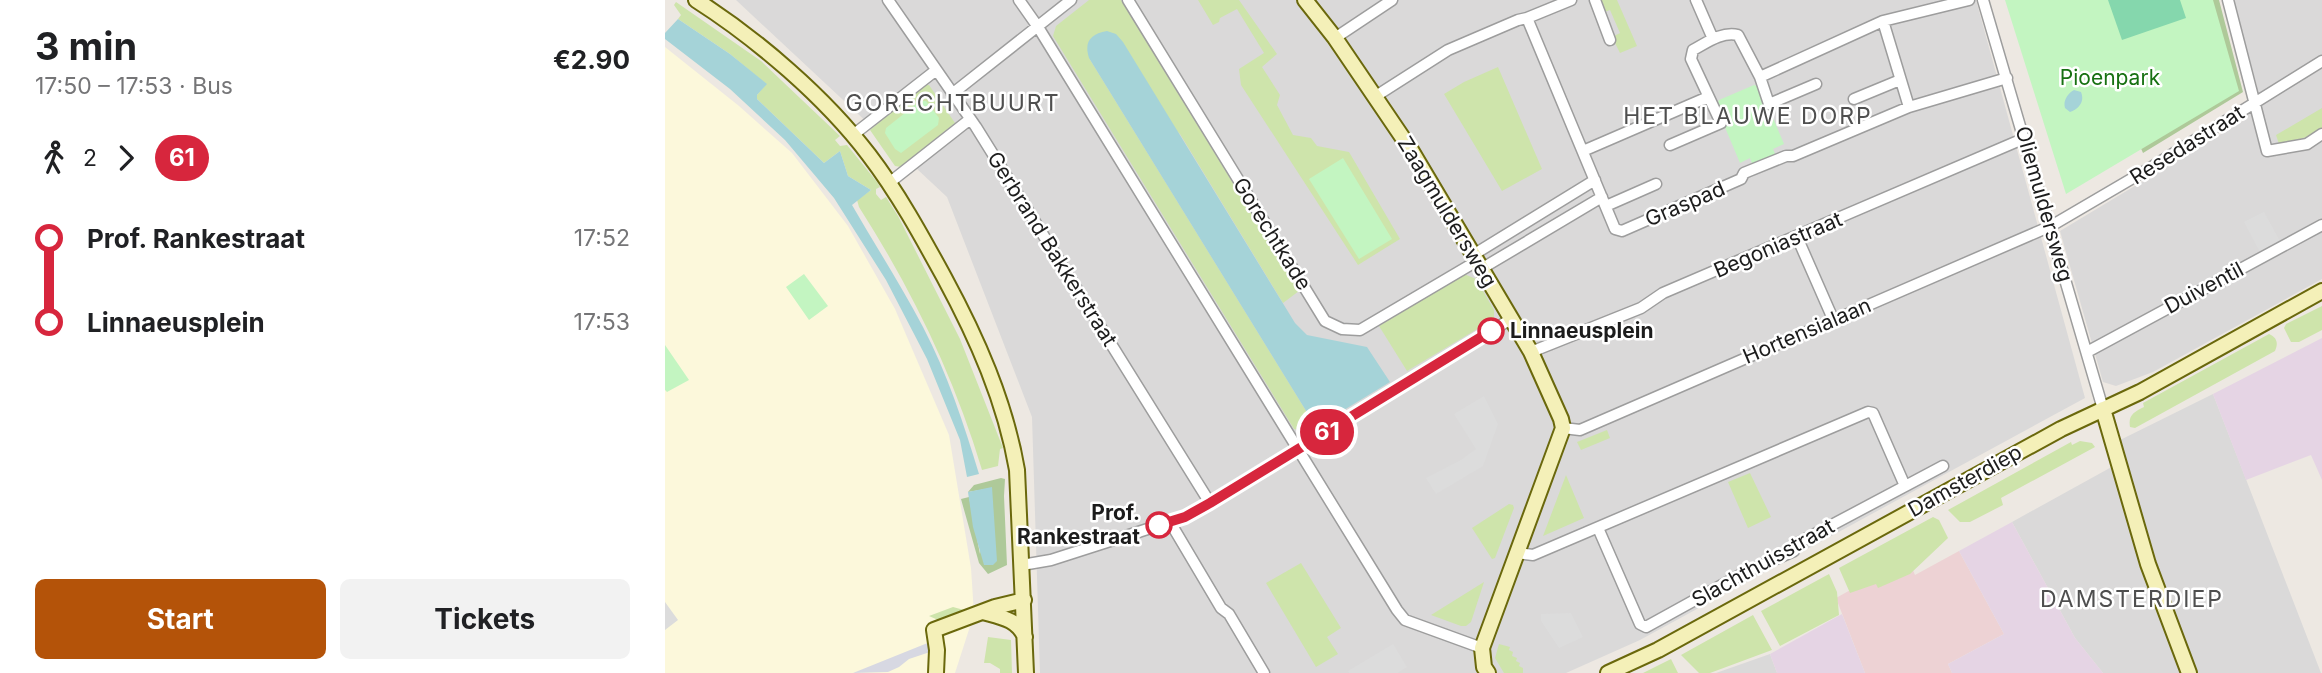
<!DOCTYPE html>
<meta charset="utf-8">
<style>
:root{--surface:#fff;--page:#f2f2f2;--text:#202124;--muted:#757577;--accent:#b45309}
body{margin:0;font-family:Inter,sans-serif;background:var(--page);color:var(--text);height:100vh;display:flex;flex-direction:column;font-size:26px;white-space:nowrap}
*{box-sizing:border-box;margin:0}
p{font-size:23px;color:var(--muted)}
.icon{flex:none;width:38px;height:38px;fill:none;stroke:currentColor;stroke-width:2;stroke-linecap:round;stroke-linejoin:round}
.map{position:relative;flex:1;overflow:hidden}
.side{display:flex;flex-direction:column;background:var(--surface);width:665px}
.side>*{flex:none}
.badge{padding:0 14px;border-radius:23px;font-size:24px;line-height:46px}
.map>.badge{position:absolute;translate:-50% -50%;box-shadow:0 0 0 4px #fff}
.legs{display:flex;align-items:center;gap:10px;height:77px;padding:0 35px;font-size:23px}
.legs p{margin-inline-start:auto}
.overview{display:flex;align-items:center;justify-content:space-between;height:119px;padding:0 35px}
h1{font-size:38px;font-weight:700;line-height:52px}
.cta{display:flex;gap:14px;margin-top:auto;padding:14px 35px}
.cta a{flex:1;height:80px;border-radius:10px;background:var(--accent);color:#fff;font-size:28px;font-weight:700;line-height:80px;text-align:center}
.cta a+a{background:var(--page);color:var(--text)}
ul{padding:0 35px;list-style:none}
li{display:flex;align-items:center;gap:24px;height:84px;font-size:26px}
li i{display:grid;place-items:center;width:10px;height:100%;margin:0 9px;background:currentColor}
li i::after{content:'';width:18px;height:18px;margin:-9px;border:5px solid;border-radius:50%;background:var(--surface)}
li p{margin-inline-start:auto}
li:first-child i{background:linear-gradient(#0000 50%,currentColor 0)}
li:last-child i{background:linear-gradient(currentColor 50%,#0000 0)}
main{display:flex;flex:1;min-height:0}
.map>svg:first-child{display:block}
</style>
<main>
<section class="side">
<div class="overview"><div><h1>3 min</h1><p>17:50 – 17:53 · Bus</p></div><b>€2.90</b></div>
<div class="legs"><svg class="icon" aria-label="walk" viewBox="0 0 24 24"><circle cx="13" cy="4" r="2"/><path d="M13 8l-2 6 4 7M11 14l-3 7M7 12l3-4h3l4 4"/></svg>2<svg class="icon" aria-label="forward" viewBox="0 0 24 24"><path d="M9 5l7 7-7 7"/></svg><b class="badge" style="background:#d7263d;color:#fff">61</b></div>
<ul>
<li><i style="color:#d7263d"></i><b>Prof. Rankestraat</b><p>17:52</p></li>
<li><i style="color:#d7263d"></i><b>Linnaeusplein</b><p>17:53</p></li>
</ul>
<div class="cta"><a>Start</a><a>Tickets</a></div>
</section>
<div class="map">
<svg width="1657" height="673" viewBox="0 0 1657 673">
<rect width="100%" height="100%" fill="#ede8e2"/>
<!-- residential -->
<path fill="#dad9d9" d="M71,0H1311L1420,398L975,640L901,673H375L367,417L282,197Z
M1568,0H1657V279L1488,372L1451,386L1438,382L1395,231L1581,119L1592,86Z
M1548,394L1656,673H1438L1410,638L1347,522L1452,464L1445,445Z
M1105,654L1112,673H1051Z"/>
<!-- commercial -->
<path fill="#edd2d4" d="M1294,551L1339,634L1283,664L1287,673H1200L1171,598L1243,558L1250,575Z"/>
<!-- industrial -->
<path fill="#e5d4e4" d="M1657,338V480L1646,455L1581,480L1548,394Z
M1347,522L1410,638L1438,673H1287L1283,664L1339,634L1294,551Z
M1177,614L1200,673H1112L1105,654Z"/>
<!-- education -->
<path fill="#fcf8db" d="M0,47L74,106L127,153L183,226L230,309L284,435L306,568L309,614L290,673H0Z"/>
<!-- grass -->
<path fill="#cee4ab" d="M424,0H456L634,291L618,303L515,134L424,58L651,427L643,432L641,429L637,431L629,429L388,36L391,26Z
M533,0H574L612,54L597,67L615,95L612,105L628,135L646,138L652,146L684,152L735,239L693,265L576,85L574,69L599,53L572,9L555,18L554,22L548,25Z
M933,0H952L972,46L955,53L947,37L955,33L945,10L937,13Z
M11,2L96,61L175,136L170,140L175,146L182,145L212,182L215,187L211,189V194L216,200L221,197L233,216L295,339L338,448L335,449L333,466L317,470C289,376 247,290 194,207L192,200L206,190L183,176L175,151L159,163L92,99V95L101,84L65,54L13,19L16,15L9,5Z
M833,67L877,169L837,191L779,94L799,82Z
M260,85H264L290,123L236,167L230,166L205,130Z
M1657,108V128L1642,137L1614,144L1611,135Z
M799,274L811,279L829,310V319L742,371L714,326Z
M1657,306V330L1634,342H1626L1619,328L1621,324Z
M1604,334C1613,338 1613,344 1610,351L1470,428L1465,427C1463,415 1469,412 1479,407L1478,403Z
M942,430L945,438L916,450L912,442Z
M1415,441L1427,443L1430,447L1336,498L1338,505L1305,522H1295L1283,510L1406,442L1407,445Z
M1085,473L1106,517L1083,528L1063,482Z
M901,475L919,518L878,536Z
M844,504L848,505L849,508L830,558L827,559L807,528Z
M1268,517L1274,520L1283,538L1245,574L1213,588L1211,584L1185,593L1174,568Z
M636,563L676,628L662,637L673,654L651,667L601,583Z
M1164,574L1172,592L1174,615L1115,646L1096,611Z
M819,582L806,622L801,626H796L766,615Z
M288,607L299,610L273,620L264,616Z
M1088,615L1107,650L1045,673H1034L1016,655Z
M323,637L346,640L347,673H335V669L325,663H319Z
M834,644L845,647L844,650L848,652L847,656L852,658L851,661L855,663L854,666L858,668V673H839L830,658Z
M1006,659L1013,673H978Z"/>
<!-- forest -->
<path fill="#aec999" d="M1538,0H1554L1578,92L1478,153L1466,126Z
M336,478L340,479L339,496L342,565L323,574L314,563L296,499L304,497L315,554L327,488L303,492L309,485Z"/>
<!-- park -->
<path fill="#c3f5c1" d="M1340,0H1548L1574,91L1401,194Z
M1089,85L1095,87L1119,144L1108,149L1111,156L1088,166L1085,158L1075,163L1051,106L1054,100Z
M255,101H261L274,118L273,125L236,153L230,149L220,133L221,128Z
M678,158L727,239L694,259L644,179Z
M139,274L163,306L144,320L121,287Z
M0,345L24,380L2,392L0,390Z"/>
<!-- pitch -->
<path fill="#85d7ad" d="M1443,0H1515L1521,18L1457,40Z"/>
<!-- parking -->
<path fill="#dcdcdc" d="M1599,212L1616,243L1596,254L1579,222Z
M819,396L833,424L818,466L771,494L761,478L796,460L811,449L789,414Z
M0,602L13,620L0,630Z
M906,613L918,637L894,648L876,621V614Z
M728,644L742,667L733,673H684L683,671Z"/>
<!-- plaza -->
<path fill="#d7d8e2" d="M265,642L266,673H264L265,652L244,659L234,667L223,672L188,673Z"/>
<!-- water -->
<path fill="#a5d3d8" d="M13,19L65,54L102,84L92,95V99L159,163L175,151L183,176L206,190L187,205C210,245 236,285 258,327C282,373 299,424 314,474L302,477L295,440L262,359L221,280L169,198L120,140L65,89L0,39V33Z
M442,31L451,34L458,42L630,323L642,335L702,347L725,382L651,427L424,58C419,42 425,34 442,31Z
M1409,90L1416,92C1420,101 1414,109 1405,112L1400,108C1398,101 1402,94 1409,90Z
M327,487L332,561L328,565H319L308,527L303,492Z"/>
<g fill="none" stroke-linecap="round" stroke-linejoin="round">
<!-- street casing -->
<g stroke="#9d9d9d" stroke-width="13">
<path id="street" d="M223,0L311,127L545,503
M354,0L373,27L732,610L740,620L817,648
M463,0L660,321L677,329L695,330L812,261
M930,0L945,40
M1031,0L1048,39
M1318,0L1438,409
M1563,0L1602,151L1642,144L1657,134
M862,18L950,229L957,231L1076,179L1079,173L1121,156H1128L1244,107L1342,78
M1218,21L1244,107
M670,38L727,0
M1095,77L1218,21L1304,0
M287,94L406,0
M711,96L783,50L853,20L862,18L906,0
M1189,99L1235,80
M188,135L270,71
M1005,145L1056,123L1026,59L1028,50C1041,43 1057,31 1073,35L1095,77L1104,104L1151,84
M918,151L1043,97
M224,183L304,120
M941,206L991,184
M1132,237L1168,319
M808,255L930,180
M816,269L937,197
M866,352L976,308L998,293L1360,138
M1422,352L1657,225
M898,428L915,430L1386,226L1485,168L1657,61
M505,522L556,608L564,614L599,673
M933,528L975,624L981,627L1077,574L1129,551L1131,544L1278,466
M852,553L868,555L1203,412L1208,413L1240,486
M357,565L386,560L520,517L846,319"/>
</g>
<!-- secondary casing -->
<g stroke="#6a680c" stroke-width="18">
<path id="secondary" d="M31,0C92,39 160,97 204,155C233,193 256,235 279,277C312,338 340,401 352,470L361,673
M640,0L670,38L746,150L866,352L896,419L898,428L817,648L819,667L823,673
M1438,409L1483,564L1524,673
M318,612C336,617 352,619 360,637
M271,673L272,650L269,630L330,607L359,600
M943,673L993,650L1396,429L1475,392L1657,291"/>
</g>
<!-- street -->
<use href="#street" stroke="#fff" stroke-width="10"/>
<!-- secondary -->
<use href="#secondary" stroke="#f4f0b8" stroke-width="14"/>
</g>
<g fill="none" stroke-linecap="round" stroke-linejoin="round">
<!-- line-1 casing -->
<g stroke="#fff" stroke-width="16">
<path id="line-1" d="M494,525L520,517L545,503L826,331"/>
</g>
<!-- line-1 -->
<use href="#line-1" stroke="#d7263d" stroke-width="10"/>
</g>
<!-- markers -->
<g fill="#fff" stroke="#d7263d" stroke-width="3.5">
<circle cx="826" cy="331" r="12"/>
<circle cx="494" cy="525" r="12"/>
</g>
<g text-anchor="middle" stroke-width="5" stroke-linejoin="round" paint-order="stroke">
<!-- park labels -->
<g font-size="21" fill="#177112" stroke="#fff">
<text x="1445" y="85">Pioenpark</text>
</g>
<!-- street labels -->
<g font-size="21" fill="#1c1c1c" stroke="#fff">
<text transform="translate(1522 145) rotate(-32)" y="7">Resedastraat</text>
<text transform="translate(1020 204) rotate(-23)" y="7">Graspad</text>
<text transform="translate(1379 204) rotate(74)" y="7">Oliemuldersweg</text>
<text transform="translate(782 212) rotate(59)" y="7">Zaagmuldersweg</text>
<text transform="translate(607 234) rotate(58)" y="7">Gorechtkade</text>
<text transform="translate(1113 245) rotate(-23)" y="7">Begoniastraat</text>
<text transform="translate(387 249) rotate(58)" y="7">Gerbrand Bakkerstraat</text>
<text transform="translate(1539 288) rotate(-28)" y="7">Duiventil</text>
<text transform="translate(1142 331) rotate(-23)" y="7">Hortensialaan</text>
<text transform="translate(1300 481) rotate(-29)" y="7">Damsterdiep</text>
<text transform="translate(1098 563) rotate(-29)" y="7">Slachthuisstraat</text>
</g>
<!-- stop labels -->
<g font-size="21" font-weight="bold" fill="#1c1c1c" stroke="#fff" text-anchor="start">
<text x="845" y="338">Linnaeusplein</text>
<text x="475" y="520" text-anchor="end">Prof.<tspan x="475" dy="24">Rankestraat</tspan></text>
</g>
<!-- neighbourhood labels -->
<g font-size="23" letter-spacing="2" fill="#4f4f4f" stroke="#fff">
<text x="288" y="111">GORECHTBUURT</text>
<text x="1083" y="124">HET BLAUWE DORP</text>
<text x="1467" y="607">DAMSTERDIEP</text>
</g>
</g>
</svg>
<b class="badge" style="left:662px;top:432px;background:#d7263d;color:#fff">61</b>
</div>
</main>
